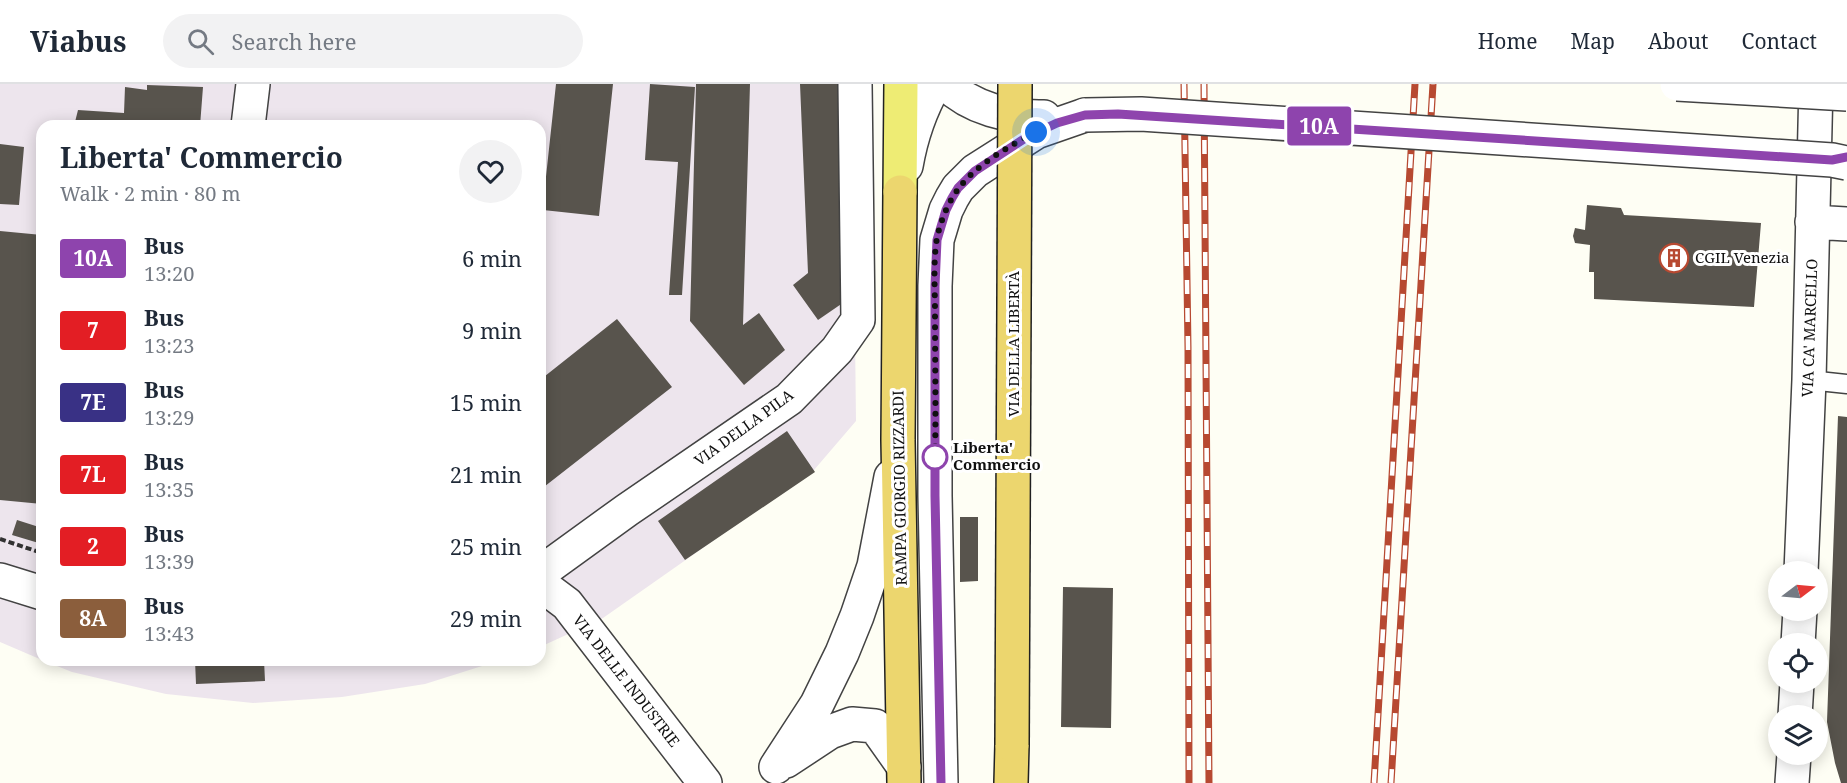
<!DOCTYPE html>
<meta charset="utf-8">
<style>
:root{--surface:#fff;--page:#f2f2f3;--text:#1f2937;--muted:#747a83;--line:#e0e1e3}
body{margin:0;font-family:"Noto Serif",serif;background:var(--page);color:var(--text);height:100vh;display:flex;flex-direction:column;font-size:22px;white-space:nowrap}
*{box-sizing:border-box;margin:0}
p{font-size:20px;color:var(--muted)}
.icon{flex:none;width:33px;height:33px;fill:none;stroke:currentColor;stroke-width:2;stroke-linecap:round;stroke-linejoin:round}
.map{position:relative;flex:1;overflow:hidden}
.sheet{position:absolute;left:36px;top:36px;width:510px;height:546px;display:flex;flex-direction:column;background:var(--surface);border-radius:18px;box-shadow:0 3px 15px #0003}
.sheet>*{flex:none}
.badge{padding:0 12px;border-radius:4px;font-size:21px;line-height:39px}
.needle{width:39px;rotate:74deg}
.buttons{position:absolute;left:1768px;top:477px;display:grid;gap:12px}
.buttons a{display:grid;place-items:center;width:60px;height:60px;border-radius:50%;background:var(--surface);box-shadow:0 3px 15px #0003;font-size:30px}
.you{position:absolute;width:30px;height:30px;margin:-15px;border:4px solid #fff;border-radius:50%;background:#1a73e8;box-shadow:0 0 0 9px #1a73e833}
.map>.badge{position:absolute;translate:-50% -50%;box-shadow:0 0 0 3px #fff}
.round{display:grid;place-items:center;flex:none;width:63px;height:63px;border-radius:32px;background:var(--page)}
.summary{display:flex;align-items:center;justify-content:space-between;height:102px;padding:0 24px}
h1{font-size:28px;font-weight:700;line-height:45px}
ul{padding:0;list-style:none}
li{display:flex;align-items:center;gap:18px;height:72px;padding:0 24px}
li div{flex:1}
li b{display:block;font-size:22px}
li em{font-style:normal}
li .badge{min-width:66px;font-weight:700;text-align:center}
header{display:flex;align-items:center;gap:36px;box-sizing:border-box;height:84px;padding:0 30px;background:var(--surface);border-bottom:2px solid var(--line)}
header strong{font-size:28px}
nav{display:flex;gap:33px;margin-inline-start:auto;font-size:21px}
.search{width:420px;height:54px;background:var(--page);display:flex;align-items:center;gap:15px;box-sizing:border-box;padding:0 21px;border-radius:33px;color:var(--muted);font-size:22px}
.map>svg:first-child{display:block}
</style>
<header>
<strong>Viabus</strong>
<div class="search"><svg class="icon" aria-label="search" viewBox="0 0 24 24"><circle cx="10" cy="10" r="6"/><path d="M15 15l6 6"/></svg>Search here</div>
<nav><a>Home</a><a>Map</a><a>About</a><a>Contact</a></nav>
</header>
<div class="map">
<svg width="1847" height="699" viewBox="0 0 1847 699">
<rect width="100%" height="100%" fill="#fefef4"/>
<!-- industrial -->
<path fill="#ede5ed" d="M0,0H852L856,337L814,386L603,534L540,563V42H42V576L0,558Z
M42,576H501L425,600L342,613L253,619L166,610L72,588Z"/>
<!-- building -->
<path fill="#58544d" d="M556,0H613L599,132L543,126L542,138H540V110L544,111Z
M650,0L695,3L682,211H669L678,78L645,76Z
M696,0H750L743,241L759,229L785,266L744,301L690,237Z
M800,0H847L850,214L818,236L793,201L808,189Z
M147,1L203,3L200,42H74L78,26L124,29L125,3L147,6Z
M0,60L24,63L19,121L0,120Z
M1587,121L1621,124L1624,131L1761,139L1754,223L1594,215V188H1589L1590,161L1575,159L1573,152L1575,144L1585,146Z
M0,147L42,151V420L0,416Z
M617,235L672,303L540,406V296Z
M1838,332L1847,333V699H1841L1835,679L1827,638Z
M787,347L815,388L685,476L658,437Z
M960,433H978V497L960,498Z
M17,436L42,444V460L12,451Z
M1063,503L1113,504L1111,644L1061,643Z
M195,576H264L265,597L196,600Z"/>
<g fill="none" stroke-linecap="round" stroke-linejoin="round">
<!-- service casing -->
<g stroke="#434343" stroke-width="21">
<path id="service" d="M1809,296L1847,300"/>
</g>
<!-- minor casing -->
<g stroke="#434343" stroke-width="36">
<path id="minor" d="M248,42L253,0
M1812,138L1847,140
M1801,488L1809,296L1816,0
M540,489L627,426L789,315L837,266L858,236L855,0
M0,496L42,509
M540,502L547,505L567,520L705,699
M1798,560L1800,526
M1795,632L1797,598
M1792,699L1794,670"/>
</g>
<!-- tertiary casing -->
<g stroke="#434343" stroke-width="36">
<path id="tertiary" d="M946,0C971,24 1009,34 1044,33
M906,82C911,53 920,26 935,0
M786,677L830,648L852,640L875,642L904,683
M776,683L817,620L842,569L857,532L874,482L891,393
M941,699L935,412V202L937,156L946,126L952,114L958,104L975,87L1036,48L1085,31"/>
</g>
<!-- primary casing -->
<g stroke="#212121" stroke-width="36">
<path id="primary" d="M900,108L901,0"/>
</g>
<!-- trunk casing -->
<g stroke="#212121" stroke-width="36">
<path id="trunk" d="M900,108L898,356L904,699
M1011,699L1012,661"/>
</g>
<!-- path -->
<path stroke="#323232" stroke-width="4" stroke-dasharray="6 3" stroke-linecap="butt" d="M0,455L42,469"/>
<!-- service -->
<use href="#service" stroke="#fff" stroke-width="18"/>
<!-- minor -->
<use href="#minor" stroke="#fff" stroke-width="33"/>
<!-- tertiary -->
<use href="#tertiary" stroke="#fff" stroke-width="33"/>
<!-- primary -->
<use href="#primary" stroke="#eeec74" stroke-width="33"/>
<!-- trunk -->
<use href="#trunk" stroke="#ecd66e" stroke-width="33"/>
<!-- rail casing -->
<g stroke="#b74931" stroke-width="7">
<path id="rail" d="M1184,0L1188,263L1189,699
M1204,0L1209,699
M1374,699L1415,0
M1391,699L1433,0"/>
</g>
<!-- rail -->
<use href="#rail" stroke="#fff" stroke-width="4.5" stroke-dasharray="14" stroke-linecap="butt"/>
<!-- tertiary-bridge casing -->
<g stroke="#434343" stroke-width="36" stroke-linecap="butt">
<path id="tertiary-bridge" d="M1677,0L1847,10
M1085,31L1141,30L1832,76L1847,79"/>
</g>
<!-- trunk-bridge casing -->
<g stroke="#212121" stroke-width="36" stroke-linecap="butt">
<path id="trunk-bridge" d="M1012,661L1015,0"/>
</g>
<!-- tertiary-bridge -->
<use href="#tertiary-bridge" stroke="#fff" stroke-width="33"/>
<!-- trunk-bridge -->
<use href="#trunk-bridge" stroke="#ecd66e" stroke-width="33"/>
</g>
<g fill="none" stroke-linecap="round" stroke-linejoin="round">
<!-- line casing -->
<g stroke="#fff" stroke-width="14">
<path id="line" d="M941,699L935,412V202L937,156L946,126L952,114L958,104L975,87L1027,53L1057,39L1085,31L1118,30L1832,76L1847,73"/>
</g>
<!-- line -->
<use href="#line" stroke="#8e44ad" stroke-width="9"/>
<!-- walk -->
<path stroke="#101010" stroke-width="6" stroke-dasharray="0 10.8" d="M935,373C936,324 935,275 935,227C935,203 933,177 937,154C941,136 948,118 959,104C976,81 1011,61 1036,48"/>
</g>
<!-- icons -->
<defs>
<g id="building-ring" transform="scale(1.5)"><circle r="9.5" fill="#fff" stroke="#b74931" stroke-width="1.5"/><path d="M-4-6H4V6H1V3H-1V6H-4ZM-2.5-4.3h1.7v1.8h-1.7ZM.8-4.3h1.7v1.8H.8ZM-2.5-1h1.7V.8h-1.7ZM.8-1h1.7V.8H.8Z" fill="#b74931"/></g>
</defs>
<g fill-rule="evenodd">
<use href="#building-ring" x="1674" y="174"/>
</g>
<!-- markers -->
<circle fill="#fff" stroke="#8e44ad" stroke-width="3" cx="935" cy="373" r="12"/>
<g text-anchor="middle" stroke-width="6" stroke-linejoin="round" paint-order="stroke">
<!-- poi labels -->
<g font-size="15" fill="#101010" stroke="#fff" text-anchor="start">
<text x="1695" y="179">CGIL Venezia</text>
</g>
<!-- street labels -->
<g font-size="15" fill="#101010" stroke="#fff">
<text transform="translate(1810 244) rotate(-88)" y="5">VIA CA' MARCELLO</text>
<text transform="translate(1014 260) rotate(-90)" y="5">VIA DELLA LIBERTÀ</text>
<text transform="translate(744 344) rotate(-36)" y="5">VIA DELLA PILA</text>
<text transform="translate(900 404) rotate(-91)" y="5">RAMPA GIORGIO RIZZARDI</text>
<text transform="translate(626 597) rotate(52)" y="5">VIA DELLE INDUSTRIE</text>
</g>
<!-- stop labels -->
<g font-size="15" font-weight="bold" fill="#101010" stroke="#fff" text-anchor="start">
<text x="953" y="369">Liberta'<tspan x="953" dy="17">Commercio</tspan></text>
</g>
</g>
</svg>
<div class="buttons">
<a><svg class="needle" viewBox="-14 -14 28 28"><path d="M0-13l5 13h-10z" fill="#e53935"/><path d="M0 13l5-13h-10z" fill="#747a83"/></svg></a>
<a><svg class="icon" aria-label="locate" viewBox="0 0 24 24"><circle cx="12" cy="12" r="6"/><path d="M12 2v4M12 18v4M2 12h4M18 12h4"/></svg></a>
<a><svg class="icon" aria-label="layers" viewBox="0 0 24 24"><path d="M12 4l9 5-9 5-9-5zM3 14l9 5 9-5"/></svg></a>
</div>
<div class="you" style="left:1036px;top:48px"></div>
<b class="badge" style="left:1319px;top:42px;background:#8e44ad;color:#fff">10A</b>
<section class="sheet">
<div class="summary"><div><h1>Liberta' Commercio</h1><p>Walk · 2 min · 80 m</p></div><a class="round"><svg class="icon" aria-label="heart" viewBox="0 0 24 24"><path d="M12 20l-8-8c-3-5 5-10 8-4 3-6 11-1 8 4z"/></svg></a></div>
<ul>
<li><span class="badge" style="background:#8e44ad;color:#fff">10A</span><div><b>Bus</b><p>13:20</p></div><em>6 min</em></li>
<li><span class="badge" style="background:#e31e24;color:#fff">7</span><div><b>Bus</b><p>13:23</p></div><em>9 min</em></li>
<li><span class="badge" style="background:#393185;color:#fff">7E</span><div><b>Bus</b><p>13:29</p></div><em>15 min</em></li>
<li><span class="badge" style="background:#e31e24;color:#fff">7L</span><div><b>Bus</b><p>13:35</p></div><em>21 min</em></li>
<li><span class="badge" style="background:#e31e24;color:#fff">2</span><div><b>Bus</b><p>13:39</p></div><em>25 min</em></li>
<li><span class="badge" style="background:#8b5e3c;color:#fff">8A</span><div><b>Bus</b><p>13:43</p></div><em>29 min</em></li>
</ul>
</section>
</div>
